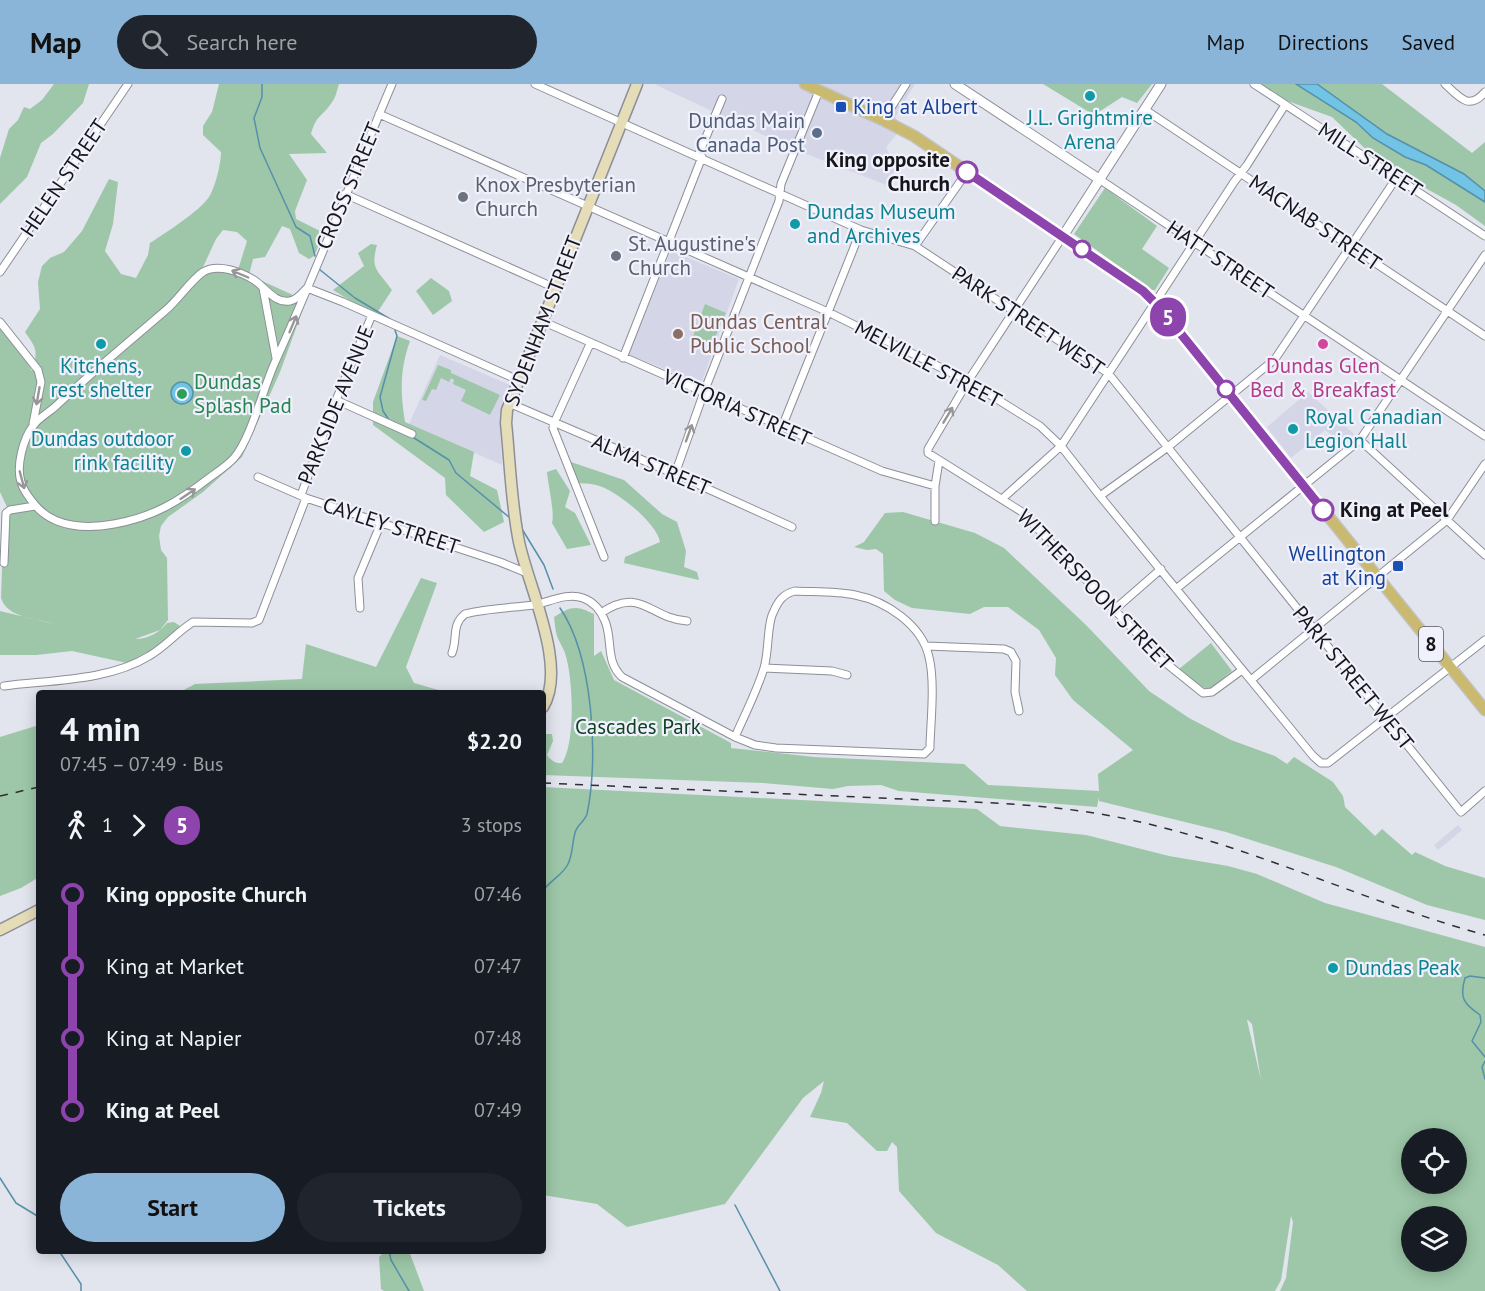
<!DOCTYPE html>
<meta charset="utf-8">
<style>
:root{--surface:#171b24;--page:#20242c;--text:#f1f3f6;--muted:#9ea1a6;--accent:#8ab4d8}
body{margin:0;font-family:"PT Sans",sans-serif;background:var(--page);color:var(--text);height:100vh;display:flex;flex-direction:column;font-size:22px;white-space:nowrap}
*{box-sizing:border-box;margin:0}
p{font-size:20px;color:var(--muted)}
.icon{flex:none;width:33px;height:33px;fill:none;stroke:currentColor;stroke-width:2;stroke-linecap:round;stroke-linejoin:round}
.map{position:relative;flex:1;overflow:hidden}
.drawer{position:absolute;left:36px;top:606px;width:510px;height:564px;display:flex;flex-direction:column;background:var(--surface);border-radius:6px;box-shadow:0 3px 15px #0003}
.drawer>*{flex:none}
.badge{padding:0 12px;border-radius:20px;font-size:21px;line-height:39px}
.fabs{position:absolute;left:1401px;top:1044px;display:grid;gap:12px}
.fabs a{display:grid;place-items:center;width:66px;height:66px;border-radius:50%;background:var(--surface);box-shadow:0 3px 15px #0003;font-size:30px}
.map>.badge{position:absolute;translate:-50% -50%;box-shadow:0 0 0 3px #fff}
.legs{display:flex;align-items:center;gap:9px;height:66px;padding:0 24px;font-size:20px}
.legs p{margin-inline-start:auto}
.head{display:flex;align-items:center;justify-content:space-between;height:102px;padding:0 24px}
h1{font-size:33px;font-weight:600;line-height:45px}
.button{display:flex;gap:12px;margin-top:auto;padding:12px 24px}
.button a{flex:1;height:69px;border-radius:36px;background:var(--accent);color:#111;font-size:24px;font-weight:600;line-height:69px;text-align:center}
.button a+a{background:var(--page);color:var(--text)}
ul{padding:0 24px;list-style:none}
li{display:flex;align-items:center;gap:21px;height:72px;font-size:22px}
li i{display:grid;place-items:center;width:9px;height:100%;margin:0 8px;background:currentColor}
li i::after{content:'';width:15px;height:15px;margin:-8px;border:4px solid;border-radius:50%;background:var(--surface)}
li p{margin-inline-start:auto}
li:first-child i{background:linear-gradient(#0000 50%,currentColor 0)}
li:last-child i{background:linear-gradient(currentColor 50%,#0000 0)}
header{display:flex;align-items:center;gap:36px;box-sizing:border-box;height:84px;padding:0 30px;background:var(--accent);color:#111}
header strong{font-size:28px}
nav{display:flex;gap:33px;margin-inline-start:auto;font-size:21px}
.search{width:420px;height:54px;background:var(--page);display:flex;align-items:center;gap:15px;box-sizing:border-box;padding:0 21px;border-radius:33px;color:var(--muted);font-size:22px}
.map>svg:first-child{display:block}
</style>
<header>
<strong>Map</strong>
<div class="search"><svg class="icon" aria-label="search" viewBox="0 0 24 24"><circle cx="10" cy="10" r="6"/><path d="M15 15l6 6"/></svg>Search here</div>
<nav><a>Map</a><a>Directions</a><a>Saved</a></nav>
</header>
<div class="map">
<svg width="1485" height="1207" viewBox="0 0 1485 1207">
<rect width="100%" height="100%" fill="#e2e4ee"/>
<!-- built -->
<path fill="#d4d6e7" d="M654,0H915L896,32L897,50L886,63L895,84L889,102L796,66Z
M671,167L739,195L701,300L628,270Z
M440,271L510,301L500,338L502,381L409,340Z
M1308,308L1355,351L1344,361L1325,346L1291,374L1267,343Z
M1458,741L1462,746L1438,766L1434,761Z"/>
<!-- green -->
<path fill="#9dc7a8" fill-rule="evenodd" d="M54,0H89L83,19L53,50L41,59L27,93L0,120V74L9,45L18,36L24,23L30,25L42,16Z
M219,0H339C337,6 336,13 332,18C322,34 317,29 311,50L327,69L289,70L307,96L295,127L296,135L324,149L314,172L309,175L299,169L290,145L282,142L265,173L253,175L249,191L306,217L280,288L242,373L203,408L168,433L161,442L159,452L161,466L167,474L168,536L160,546L135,555C148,555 159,549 167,539L174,538L180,542L162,560L127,579L72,567L36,571H0V527L54,540C37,534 8,535 1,514L4,430L11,423H7L0,408V244L27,278L32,287C38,267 37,265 25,248L40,225L38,198L42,182L50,174L64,168L82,147L109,95L118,98L113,140L105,167L121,190L136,194L148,171L150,159C164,150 201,126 209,113C215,104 221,80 221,68L203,51V42L212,28ZM223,146L237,148L247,157L238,186L242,189L219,181L204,187L185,202L203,183L216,155Z
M1043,0H1152L1137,19L1122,13L1094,31Z
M1262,0H1382L1472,69L1485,58V142L1456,121L1427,105L1408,89L1377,76L1332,33L1282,15Z
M1105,104L1157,142L1142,165L1169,184L1155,206H1152L1074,150Z
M371,160L377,161C370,186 378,186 392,206L375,232L333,206L364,182L358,169Z
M431,194L449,207L452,217L433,231L416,207Z
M705,220L726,229L712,260L693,252Z
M397,252L410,257C400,285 400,308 405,338L474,368L470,392L497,406L504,438L484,448L446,411L445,394L373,341V318Z
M438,281L451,286V289L500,311L490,331L461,317L466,306L453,300L454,296L451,294L449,298L441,294L436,306L432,305L426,317L422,316Z
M565,376L624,396L662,430L677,438L686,467L684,483L697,488L699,496L624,479L625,473L660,458C657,439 615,405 596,401C590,399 583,400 577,399Z
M556,385L570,407L565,423L575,429L591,461L567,465L552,439C555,429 548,401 547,388Z
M903,428L975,449L1004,464L1086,541L1149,607L1189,634L1231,656L1275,672L1287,680L1294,673L1333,698L1343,712L1345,723L1375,752L1382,745L1412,771L1415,768L1445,782L1485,794V836L1427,821L1336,783L1226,748L1099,717V713L1097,723L899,707L881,701L848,702L833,705L763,699L543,691V650H552L553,657L547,671C551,676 555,680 562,679C576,658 573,593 565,569C563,563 559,558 557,552C555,546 555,539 554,533C571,522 576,521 594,530V572L601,567L614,596L731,659V664L814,673L964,680L988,701L1099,707L1098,690L1133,666L1073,616L1055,591L1056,574L1039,546L1008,523H984L970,530L912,524L895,516L884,507L883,470L876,465L867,466L854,463L864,458L885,429Z
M421,494L437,499L406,583L414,599L449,609H178L195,600L302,595L306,560L376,583Z
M1211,559L1232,587L1210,605L1201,603L1179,585Z
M39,641V793L21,804L0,812V653Z
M543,703L977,725L1000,742L1086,751L1169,772L1228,782L1257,790L1325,819L1485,863V1207H1280L1286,1194L1293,1138L1291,1132L1281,1196L1275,1207H1027L998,1181L936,1149L899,1107L897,1063L892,1058L887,1067H877L847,1039L810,1033L821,1009L824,997L803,1014L725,1120L627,1143L597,1120L543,1111ZM1248,936L1252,940L1261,996L1247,936ZM1412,1054H1456V1100H1412ZM1412,1132H1456V1178H1412Z
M385,1167H409L424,1207H384L381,1205L379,1173Z"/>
<!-- water -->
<path fill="#72c4e6" stroke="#5690a9" stroke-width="1.5" d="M1296,0H1317L1387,50L1464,90L1485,107V118L1426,81L1405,73L1373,54L1356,38Z
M171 309a11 11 0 1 1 22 0a11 11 0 1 1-22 0Z"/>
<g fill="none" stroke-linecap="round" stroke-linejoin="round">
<!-- stream -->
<path stroke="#5690a9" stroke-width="1.5" d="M262,0V13L254,34L260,64L296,143L310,152L315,172
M319,185L355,214L390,235
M389,336L383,327L380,313L397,252L395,246
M411,352L449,376L456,389L510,434
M522,445L544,481L553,505
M543,807C549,797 563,791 568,780C573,770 572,759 575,749C576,742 585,737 587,730C599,674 593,572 560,524
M1485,894L1470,892L1465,894C1459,914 1464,920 1480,931L1481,938L1472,957L1485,973
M1485,977L1482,983L1485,995
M0,1094L16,1119L39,1133
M735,1121L780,1207
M59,1167L81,1200V1207
M389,1167L391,1176L409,1207"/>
<!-- minor casing -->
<g stroke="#8d8f98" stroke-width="9">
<path id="minor" d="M535,0L861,146L915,162L1108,289L1461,728L1485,707
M1254,0L1485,152
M1445,0C1459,13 1469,27 1485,8
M1144,25L1485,252
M379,30L828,228L968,297L1040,342L1061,362L1100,412L1313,672L1321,679H1328L1485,556
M883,36L906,0
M698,72L722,15
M1099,95L1485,352
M345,110L555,204
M1063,152L968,297L928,365V369L1022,428L1162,576L1203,609L1212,608L1242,586
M915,162L967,88
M0,188L128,0
M263,204L276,274
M307,204C302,209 297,216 290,217C275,220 265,203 254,196C241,188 218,179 203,188C190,197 178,216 166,226C129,258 92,288 57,321C50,328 38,334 33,342C23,355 16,382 21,398C23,406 30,415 35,421C54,444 87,445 114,440C153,433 178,418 209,394C217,388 227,382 234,374C251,355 264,301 276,276C317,186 353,92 392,0
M307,204L343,218L518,296
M542,237L882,387L935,402
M0,238L38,286L41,298L33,340
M590,260L554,339L553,344L604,473
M623,274L702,73
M336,316L412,350
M509,319L675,390L792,443
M782,343L861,146
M1360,356L1485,471
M675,390L704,308L779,117L781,100L819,7
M258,393L306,414L500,478L527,489
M301,411L336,316L372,231
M1100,412L1168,363L1275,275L1397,93
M1002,415L1061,362L1234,98L1247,81L1285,21
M935,437V402L939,377
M4,479L6,429L10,426L35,422
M1176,505L1360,356L1485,171
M360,524L358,494L381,439
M1114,526L1161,485
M601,529C641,502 649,534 687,537
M926,562L1004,565L1011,568L1016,577L1015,608L1019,627
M452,569C458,554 451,541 465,530C487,524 511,524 534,521C549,518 568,508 583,514C594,518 601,527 605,537C613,556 605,577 622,593L735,653L755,661L776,664L924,670L930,664V660C931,635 935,597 929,573C922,541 886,517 855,511C836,507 815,508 795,507C783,510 778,517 773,529C767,540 769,568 764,584C757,607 745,630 735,653
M764,584L832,587L847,591
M1251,596L1447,436L1485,380
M4,602C50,596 109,597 149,572C165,563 177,548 193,538L252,539L259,536L306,414"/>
</g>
<!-- tertiary casing -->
<g stroke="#8d8f98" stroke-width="11">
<path id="tertiary" d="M955,0L1099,95
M1063,152L1161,0"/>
</g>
<!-- secondary casing -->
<g stroke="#8d8f98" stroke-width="13">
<path id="secondary" d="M543,623C568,583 528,502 519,458C511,419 510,378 506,339L507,326L637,0
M0,846L39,826"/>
</g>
<!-- primary casing -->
<g stroke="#c2c2c3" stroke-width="13">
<path id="primary" d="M805,0L883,36L914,52L1143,207L1160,224L1485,626"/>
</g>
<!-- minor -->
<use href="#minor" stroke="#fff" stroke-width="7"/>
<!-- tertiary -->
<use href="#tertiary" stroke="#fff" stroke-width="9"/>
<!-- secondary -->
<use href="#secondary" stroke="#e5dcb8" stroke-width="10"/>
<!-- primary -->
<use href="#primary" stroke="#caba70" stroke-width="10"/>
<!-- rail -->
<path stroke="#2e2e33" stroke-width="1.5" stroke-dasharray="8 8" stroke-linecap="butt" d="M543,699C656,704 768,709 881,714C960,718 1040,718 1117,733C1244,758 1361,817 1485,851
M0,712L39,703"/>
</g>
<!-- one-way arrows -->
<defs><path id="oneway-shaft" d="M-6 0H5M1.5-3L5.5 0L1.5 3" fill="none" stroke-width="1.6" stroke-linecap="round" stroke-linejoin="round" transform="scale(1.5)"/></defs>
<g stroke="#969698">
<use href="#oneway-shaft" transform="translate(240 190) rotate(-157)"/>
<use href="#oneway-shaft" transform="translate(293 240) rotate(-67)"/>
<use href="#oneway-shaft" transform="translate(38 312) rotate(100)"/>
<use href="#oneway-shaft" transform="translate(948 331) rotate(-59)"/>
<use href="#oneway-shaft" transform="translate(689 349) rotate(-70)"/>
<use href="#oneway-shaft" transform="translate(22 396) rotate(75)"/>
<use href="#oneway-shaft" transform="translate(188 410) rotate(-34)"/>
</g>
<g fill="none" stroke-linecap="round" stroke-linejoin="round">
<!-- line-1 casing -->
<g stroke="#fff" stroke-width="14">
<path id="line-1" d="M967,88L1143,207L1160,224L1323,426"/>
</g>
<!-- line-1 -->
<use href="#line-1" stroke="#8e44ad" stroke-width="9"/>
</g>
<!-- markers -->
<g fill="#0f9aa8" stroke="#f0f1fc" stroke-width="2">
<circle cx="1090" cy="12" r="6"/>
<circle cx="795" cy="140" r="6"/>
<circle cx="101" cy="260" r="6"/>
<circle cx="1293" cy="345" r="6"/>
<circle cx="186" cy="367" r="6"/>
<circle cx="1333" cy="884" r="6"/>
</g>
<g fill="#1a4fb4" stroke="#f0f1fc" stroke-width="2">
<rect x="835" y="17" width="12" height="12" rx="3"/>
<rect x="1392" y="476" width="12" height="12" rx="3"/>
</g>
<circle fill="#5c6f8a" stroke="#f0f1fc" stroke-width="2" cx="817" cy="49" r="6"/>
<g fill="#fff" stroke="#8e44ad" stroke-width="3">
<circle cx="967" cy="88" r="10"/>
<circle cx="1082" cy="165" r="8"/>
<circle cx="1226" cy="305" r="8"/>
<circle cx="1323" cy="426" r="10"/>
</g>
<g fill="#6b7280" stroke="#f0f1fc" stroke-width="2">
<circle cx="463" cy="113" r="6"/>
<circle cx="616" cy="172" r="6"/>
</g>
<circle fill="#8d6e63" stroke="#f0f1fc" stroke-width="2" cx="678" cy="250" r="6"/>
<circle fill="#d1479c" stroke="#f0f1fc" stroke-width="2" cx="1323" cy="260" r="6"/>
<circle fill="#2e9e5b" stroke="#f0f1fc" stroke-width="2" cx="182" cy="310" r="6"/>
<g text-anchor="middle" stroke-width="4.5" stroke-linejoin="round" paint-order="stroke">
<!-- shield labels -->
<rect fill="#f0f1fc" stroke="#57585e" stroke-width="1.5" x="1419" y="543" width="24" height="34" rx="4.5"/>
<g font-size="20" font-weight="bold" fill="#16161a">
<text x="1431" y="567">8</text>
</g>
<!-- transit labels -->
<g font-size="21" fill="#164399" stroke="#f0f1fc" text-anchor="start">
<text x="853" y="30">King at Albert</text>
<text x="1386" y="477" text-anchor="end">Wellington<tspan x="1386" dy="24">at King</tspan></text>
</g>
<!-- culture labels -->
<g font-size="21" fill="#0d838f" stroke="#f0f1fc" text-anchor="start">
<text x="1090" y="41" text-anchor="middle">J.L. Grightmire<tspan x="1090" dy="24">Arena</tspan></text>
<text x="807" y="135">Dundas Museum<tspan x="807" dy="24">and Archives</tspan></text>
<text x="101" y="289" text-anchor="middle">Kitchens,<tspan x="101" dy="24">rest shelter</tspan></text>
<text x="1305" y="340">Royal Canadian<tspan x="1305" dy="24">Legion Hall</tspan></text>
<text x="174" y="362" text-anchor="end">Dundas outdoor<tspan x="174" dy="24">rink facility</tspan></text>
<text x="1345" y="891">Dundas Peak</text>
</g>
<!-- service labels -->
<g font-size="21" fill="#4e5e75" stroke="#f0f1fc" text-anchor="end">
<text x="805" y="44">Dundas Main<tspan x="805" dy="24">Canada Post</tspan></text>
</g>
<!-- stop labels -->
<g font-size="21" font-weight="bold" fill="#16161a" stroke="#f0f1fc" text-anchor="end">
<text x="950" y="83">King opposite<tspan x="950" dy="24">Church</tspan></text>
<text x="1340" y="433" text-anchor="start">King at Peel</text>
</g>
<!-- street labels -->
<g font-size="21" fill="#16161a" stroke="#f0f1fc">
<text transform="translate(1370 76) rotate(33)" y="7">MILL STREET</text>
<text transform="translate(64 94) rotate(-56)" y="7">HELEN STREET</text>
<text transform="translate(349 102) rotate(-67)" y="7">CROSS STREET</text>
<text transform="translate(1315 139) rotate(34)" y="7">MACNAB STREET</text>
<text transform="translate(1220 176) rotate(34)" y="7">HATT STREET</text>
<text transform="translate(543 237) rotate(-69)" y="7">SYDENHAM STREET</text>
<text transform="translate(1028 237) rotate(34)" y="7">PARK STREET WEST</text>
<text transform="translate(928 280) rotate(28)" y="7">MELVILLE STREET</text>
<text transform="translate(336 321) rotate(-68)" y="7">PARKSIDE AVENUE</text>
<text transform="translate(737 324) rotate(24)" y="7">VICTORIA STREET</text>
<text transform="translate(651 381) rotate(23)" y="7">ALMA STREET</text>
<text transform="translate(391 442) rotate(18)" y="7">CAYLEY STREET</text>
<text transform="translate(1095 506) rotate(46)" y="7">WITHERSPOON STREET</text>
<text transform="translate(1353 594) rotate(51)" y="7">PARK STREET WEST</text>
</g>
<!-- worship labels -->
<g font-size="21" fill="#5b616d" stroke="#f0f1fc" text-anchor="start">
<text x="475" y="108">Knox Presbyterian<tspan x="475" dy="24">Church</tspan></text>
<text x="628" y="167">St. Augustine's<tspan x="628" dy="24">Church</tspan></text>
</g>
<!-- education labels -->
<g font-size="21" fill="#785e54" stroke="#f0f1fc" text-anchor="start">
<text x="690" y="245">Dundas Central<tspan x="690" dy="24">Public School</tspan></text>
</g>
<!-- hotel labels -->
<g font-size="21" fill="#b23c85" stroke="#f0f1fc">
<text x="1323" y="289">Dundas Glen<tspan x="1323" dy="24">Bed &amp; Breakfast</tspan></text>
</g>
<!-- leisure labels -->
<g font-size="21" fill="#27864d" stroke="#f0f1fc" text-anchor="start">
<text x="194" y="305">Dundas<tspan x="194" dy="24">Splash Pad</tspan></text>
</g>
<!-- park labels -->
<g font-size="21" fill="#114224" stroke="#f0f1fc">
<text x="638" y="650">Cascades Park</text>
</g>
</g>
</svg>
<div class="fabs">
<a><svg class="icon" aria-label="locate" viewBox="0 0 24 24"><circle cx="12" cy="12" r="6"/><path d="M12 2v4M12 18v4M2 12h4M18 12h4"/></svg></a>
<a><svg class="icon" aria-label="layers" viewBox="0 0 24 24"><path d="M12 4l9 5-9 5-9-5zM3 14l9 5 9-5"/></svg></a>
</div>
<b class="badge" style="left:1168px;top:233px;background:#8e44ad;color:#fff">5</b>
<section class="drawer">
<div class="head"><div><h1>4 min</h1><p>07:45 – 07:49 · Bus</p></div><b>$2.20</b></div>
<div class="legs"><svg class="icon" aria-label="walk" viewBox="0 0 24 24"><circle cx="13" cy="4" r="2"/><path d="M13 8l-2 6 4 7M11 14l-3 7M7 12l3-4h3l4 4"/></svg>1<svg class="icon" aria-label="forward" viewBox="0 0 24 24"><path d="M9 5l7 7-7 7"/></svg><b class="badge" style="background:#8e44ad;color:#fff">5</b><p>3 stops</p></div>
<ul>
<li><i style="color:#8e44ad"></i><b>King opposite Church</b><p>07:46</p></li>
<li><i style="color:#8e44ad"></i><span>King at Market</span><p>07:47</p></li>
<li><i style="color:#8e44ad"></i><span>King at Napier</span><p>07:48</p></li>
<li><i style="color:#8e44ad"></i><b>King at Peel</b><p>07:49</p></li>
</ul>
<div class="button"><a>Start</a><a>Tickets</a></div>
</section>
</div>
